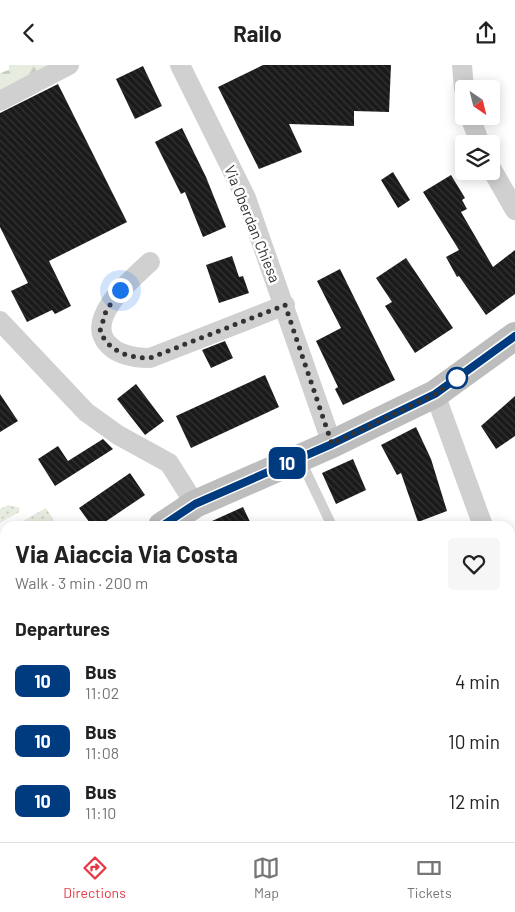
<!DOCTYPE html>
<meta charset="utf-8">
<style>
:root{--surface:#fff;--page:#f6f6f6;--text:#222;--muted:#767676;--line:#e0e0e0;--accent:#e63946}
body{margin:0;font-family:Barlow,sans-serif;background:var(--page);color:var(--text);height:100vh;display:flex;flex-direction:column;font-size:19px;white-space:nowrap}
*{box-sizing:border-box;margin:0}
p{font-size:16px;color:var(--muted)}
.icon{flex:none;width:28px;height:28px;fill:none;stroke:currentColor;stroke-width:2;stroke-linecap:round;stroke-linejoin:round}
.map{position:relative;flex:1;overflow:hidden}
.sheet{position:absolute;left:0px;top:456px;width:515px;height:321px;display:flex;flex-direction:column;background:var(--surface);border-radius:15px 15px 0 0;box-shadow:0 2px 12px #0003}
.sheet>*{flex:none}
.badge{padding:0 10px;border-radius:8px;font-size:18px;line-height:32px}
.needle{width:32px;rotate:145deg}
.tools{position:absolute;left:455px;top:15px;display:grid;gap:10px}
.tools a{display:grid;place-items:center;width:45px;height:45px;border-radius:5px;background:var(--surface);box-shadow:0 2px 12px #0003;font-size:25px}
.you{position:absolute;width:25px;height:25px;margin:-12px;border:4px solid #fff;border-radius:50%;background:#1a73e8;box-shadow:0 0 0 8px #1a73e833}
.map>.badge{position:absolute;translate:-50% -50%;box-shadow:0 0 0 2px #fff}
h2{padding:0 15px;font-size:19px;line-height:45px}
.round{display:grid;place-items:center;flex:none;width:52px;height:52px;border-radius:5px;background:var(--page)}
.summary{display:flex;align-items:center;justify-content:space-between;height:85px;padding:0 15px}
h1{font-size:24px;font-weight:700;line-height:38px}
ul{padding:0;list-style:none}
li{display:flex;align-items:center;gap:15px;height:60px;padding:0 15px}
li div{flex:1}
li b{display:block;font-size:19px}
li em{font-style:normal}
li .badge{min-width:55px;font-weight:700;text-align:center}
header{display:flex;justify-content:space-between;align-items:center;height:65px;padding:0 15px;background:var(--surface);font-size:22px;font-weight:700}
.dock{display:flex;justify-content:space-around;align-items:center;height:70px;border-top:1px solid var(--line);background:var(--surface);font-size:14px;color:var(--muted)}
.dock a{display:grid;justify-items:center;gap:2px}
.dock .current{color:var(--accent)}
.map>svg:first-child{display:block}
</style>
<header><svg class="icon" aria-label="back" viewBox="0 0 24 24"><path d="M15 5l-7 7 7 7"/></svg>Railo<svg class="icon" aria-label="share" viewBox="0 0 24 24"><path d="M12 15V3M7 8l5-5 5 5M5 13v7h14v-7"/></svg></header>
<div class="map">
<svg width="515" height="777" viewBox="0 0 515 777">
<defs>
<pattern id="green-dots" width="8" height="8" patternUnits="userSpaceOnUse" patternTransform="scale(1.25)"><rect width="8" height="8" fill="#e6ecdf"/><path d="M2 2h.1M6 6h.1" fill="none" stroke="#c6cbc0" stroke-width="1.8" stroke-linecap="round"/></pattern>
<pattern id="forest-firs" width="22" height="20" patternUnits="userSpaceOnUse" patternTransform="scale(1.25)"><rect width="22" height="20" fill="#e6ecdf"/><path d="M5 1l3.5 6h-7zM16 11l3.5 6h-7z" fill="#c6cbc0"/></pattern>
<pattern id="building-back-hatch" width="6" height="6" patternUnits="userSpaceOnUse" patternTransform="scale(1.25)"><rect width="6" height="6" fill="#1a1a1a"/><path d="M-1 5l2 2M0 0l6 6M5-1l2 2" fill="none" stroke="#333"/></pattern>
</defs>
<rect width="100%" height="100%" fill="#fff"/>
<!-- green -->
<path fill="url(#green-dots)" d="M8,440L20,443L19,447L0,458V444Z
M46,443L56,459L62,456L65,461H14Z
M0,482L5,488V525L0,516Z
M0,695L5,709V772L28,773L30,777H0Z"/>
<!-- forest -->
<path fill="url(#forest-firs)" d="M9,0H47L0,27V8L9,5Z
M0,614L5,625V704L0,690Z
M30,773H96L99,777H31Z"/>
<!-- building -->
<path fill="url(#building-back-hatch)" d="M263,0H391L389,47L354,46V61L289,59L302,87L259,104L218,22Z
M143,1L162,41L135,54L116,14Z
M58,19L127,157L49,196L71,241L55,249L52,245L27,257L11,226L28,218L0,162V48Z
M182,63L206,112L226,162L203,172L185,127L181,129L155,77Z
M393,107L410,135L398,143L381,115Z
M451,110L465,133L462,135L467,144L461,147L493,202L515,185V229L486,250L459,211L457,212L446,192L459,185L423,127Z
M232,191L239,212L243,211L249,228L219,238L206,200Z
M406,193L453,263L415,288L385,241L392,237L376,213Z
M340,204L395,315L343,340L335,324L338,322L316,276L341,263L317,216Z
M225,276L233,293L211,303L202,285Z
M265,310L279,342L191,383L176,351Z
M136,319L164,356L145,370L117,334Z
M0,329L18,356L0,367Z
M515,331V371L496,384L481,361Z
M416,362L431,394L447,446L418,457L401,408L397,410L381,380Z
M103,374L113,384L55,421L38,394L58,381L68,396Z
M353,394L366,425L336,439L322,408Z
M130,408L145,430L99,461H92L79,443Z
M243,442L252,461H201Z"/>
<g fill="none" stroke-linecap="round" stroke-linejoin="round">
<!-- lane -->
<path stroke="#d0d0d0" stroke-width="10" d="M300,394L332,461"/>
<!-- street -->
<path stroke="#d0d0d0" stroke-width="20" d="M180,0L246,133L332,379
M462,0L464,24
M0,36L69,0
M470,51L480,79
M491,103L515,145
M150,197C133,213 85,252 107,278C117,290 134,293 150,293L285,240
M0,256L86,347L118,370L169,398L195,439
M435,329L483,461
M510,534L515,548
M345,777L353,772"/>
<!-- secondary -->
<path stroke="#bdbdbd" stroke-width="28" d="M162,461L195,439L332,379L435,329L515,271"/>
<!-- highway -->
<path stroke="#9a9a9a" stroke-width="28" d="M0,553L5,562
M114,772L116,777"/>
</g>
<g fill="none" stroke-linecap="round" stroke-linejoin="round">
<!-- line casing -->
<g stroke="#fff" stroke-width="11">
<path id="line" d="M162,461L195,439L332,379L435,329L515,271"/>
</g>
<!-- line -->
<use href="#line" stroke="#003b80" stroke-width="8"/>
<!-- walk -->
<path stroke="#333" stroke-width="5" stroke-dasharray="0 9" d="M120,225L106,246L100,266C109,287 129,293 150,293L285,240L332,379L435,329L457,313"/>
</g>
<!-- markers -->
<circle fill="#fff" stroke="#003b80" stroke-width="2.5" cx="457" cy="313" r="10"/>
<g text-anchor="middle" stroke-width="5" stroke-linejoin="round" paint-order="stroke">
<!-- street labels -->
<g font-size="15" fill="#333" stroke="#fff">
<text transform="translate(252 159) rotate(68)" y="5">Via Oberdan Chiesa</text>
</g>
</g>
</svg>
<div class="tools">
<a><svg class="needle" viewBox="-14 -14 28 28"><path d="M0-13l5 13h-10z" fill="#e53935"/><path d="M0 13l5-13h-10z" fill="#767676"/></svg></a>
<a><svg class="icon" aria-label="layers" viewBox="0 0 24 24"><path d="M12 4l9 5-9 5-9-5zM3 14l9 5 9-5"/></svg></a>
</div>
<div class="you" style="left:120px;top:225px"></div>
<b class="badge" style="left:287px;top:398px;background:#003b80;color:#fff">10</b>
<section class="sheet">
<div class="summary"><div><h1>Via Aiaccia Via Costa</h1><p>Walk · 3 min · 200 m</p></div><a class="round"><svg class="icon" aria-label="heart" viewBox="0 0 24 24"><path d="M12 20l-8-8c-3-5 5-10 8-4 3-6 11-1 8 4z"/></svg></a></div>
<h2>Departures</h2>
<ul>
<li><span class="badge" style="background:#003b80;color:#fff">10</span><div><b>Bus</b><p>11:02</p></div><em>4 min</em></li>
<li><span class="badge" style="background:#003b80;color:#fff">10</span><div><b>Bus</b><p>11:08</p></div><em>10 min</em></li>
<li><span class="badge" style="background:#003b80;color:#fff">10</span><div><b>Bus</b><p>11:10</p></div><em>12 min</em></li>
</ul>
</section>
</div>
<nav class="dock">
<a class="current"><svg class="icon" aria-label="directions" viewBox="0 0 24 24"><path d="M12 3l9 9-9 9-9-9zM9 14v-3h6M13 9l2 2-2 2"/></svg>Directions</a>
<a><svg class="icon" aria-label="map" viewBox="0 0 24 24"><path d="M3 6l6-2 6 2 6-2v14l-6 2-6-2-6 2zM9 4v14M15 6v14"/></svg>Map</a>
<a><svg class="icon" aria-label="tickets" viewBox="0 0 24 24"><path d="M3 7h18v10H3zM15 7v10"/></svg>Tickets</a>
</nav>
